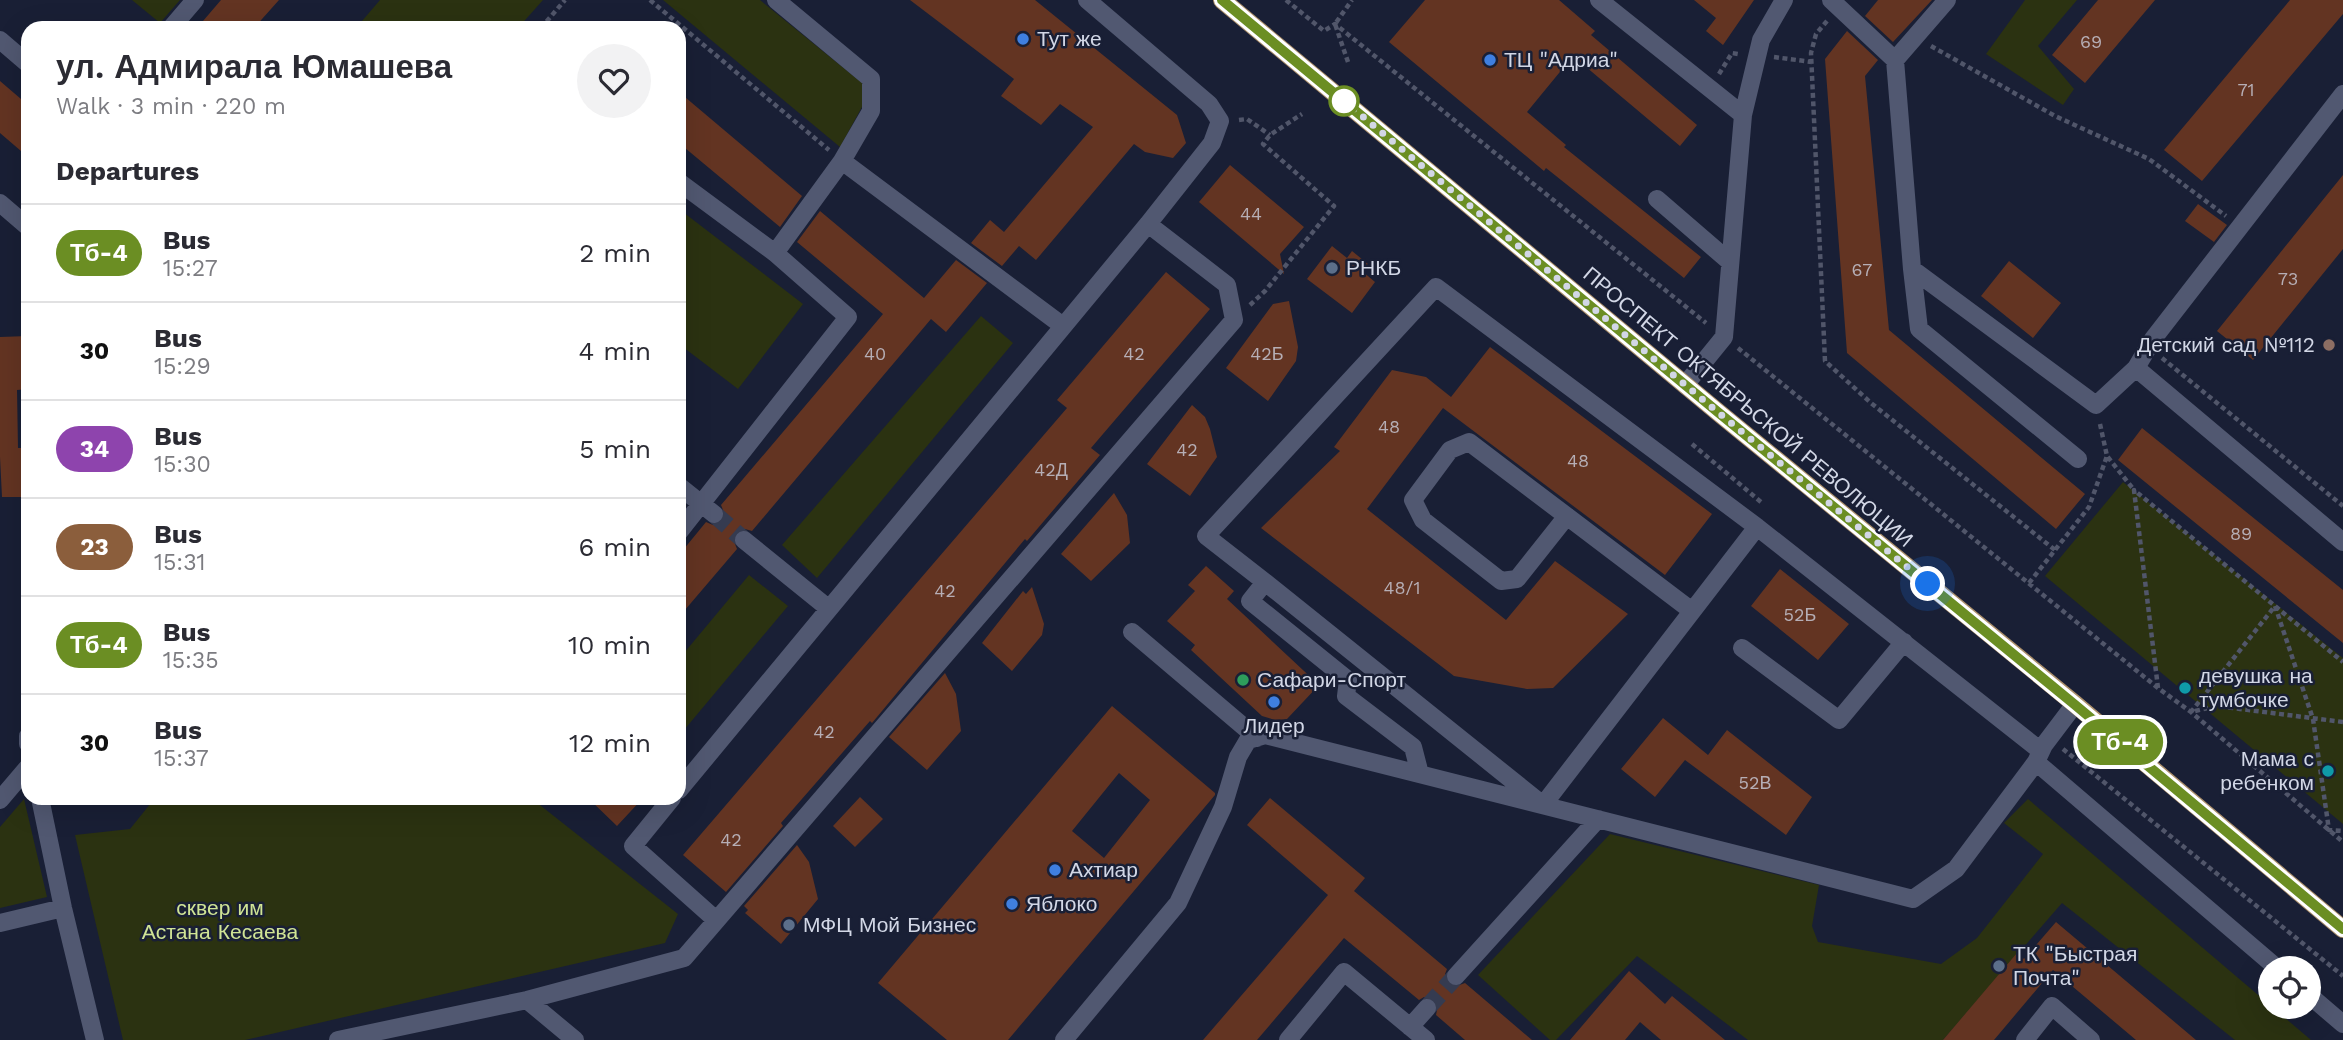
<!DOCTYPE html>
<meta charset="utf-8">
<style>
:root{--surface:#fff;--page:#f2f2f3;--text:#2b2b33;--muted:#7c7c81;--line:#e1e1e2}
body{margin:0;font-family:"Work Sans",sans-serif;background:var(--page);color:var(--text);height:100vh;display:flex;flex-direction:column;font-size:26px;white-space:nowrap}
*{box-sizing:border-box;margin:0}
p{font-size:23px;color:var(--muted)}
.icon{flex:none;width:38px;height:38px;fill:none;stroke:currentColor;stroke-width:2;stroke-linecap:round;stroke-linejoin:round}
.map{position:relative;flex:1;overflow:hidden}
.drawer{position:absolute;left:21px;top:21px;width:665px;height:784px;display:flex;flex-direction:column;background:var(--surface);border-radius:21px;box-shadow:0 7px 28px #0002}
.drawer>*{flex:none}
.badge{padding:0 14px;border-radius:23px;font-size:24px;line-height:46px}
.controls{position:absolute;left:2258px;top:956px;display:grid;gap:14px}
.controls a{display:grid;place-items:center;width:63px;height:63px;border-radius:50%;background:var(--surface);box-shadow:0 7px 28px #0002;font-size:35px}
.you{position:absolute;width:35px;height:35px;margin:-18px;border:5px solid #fff;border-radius:50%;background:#1a73e8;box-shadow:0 0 0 10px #1a73e833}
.map>.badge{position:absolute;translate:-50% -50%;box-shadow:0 0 0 4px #fff}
h2{padding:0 35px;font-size:26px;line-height:63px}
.round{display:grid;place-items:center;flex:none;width:74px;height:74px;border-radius:37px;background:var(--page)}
.summary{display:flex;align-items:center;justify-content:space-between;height:119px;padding:0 35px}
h1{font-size:33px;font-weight:600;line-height:52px}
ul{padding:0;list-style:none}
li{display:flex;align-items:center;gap:21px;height:98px;padding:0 35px;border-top:2px solid var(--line)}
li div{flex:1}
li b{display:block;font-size:26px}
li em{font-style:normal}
li .badge{min-width:77px;font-weight:700;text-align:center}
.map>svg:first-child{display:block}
</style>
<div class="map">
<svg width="2343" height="1040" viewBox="0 0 2343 1040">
<rect width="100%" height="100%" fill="#191f35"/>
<!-- green -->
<path fill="#2b3211" d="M132,0H180L160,23Z
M380,0H543L518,28H356Z
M663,0H760L862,83L863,105L840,147Z
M2025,0H2077L2038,46L2074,89L2063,105L1986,54Z
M679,209L803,304L738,389L679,344Z
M981,316L1013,343L817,578L782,545Z
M2123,482L2343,658V824L2045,576Z
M749,575L788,606L679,736V659Z
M155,798H531L678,914L665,943L245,1040H123L75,835L130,829Z
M24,799L47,897L0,908V827Z
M2028,799L2311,1040H2235L2062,903L1943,1040H1748L1637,956L1556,1040H1550L1478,975L1610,834L1819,885L1812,926L1818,942L1941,964L1977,938L2043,854L2004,823Z"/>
<!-- building -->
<path fill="#633422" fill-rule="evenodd" d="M221,0H279L254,28H197Z
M910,0H1035L1177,115L1186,143L1173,158L1145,152L1134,144L1036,260L1019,246L1002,266L971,243L990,220L1004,232L1093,127L1060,104L1041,125L1001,96L1014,79Z
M1425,0H1559L1595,31L1591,35L1697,125L1680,146L1573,56L1527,112L1566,145L1564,147L1701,257L1684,278L1546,168L1544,171L1389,42Z
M1694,0H1754L1723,45L1706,31L1716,18Z
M1878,0H1932L1893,42L1865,16Z
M2098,0H2155L2085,83L2052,55Z
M2290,0H2343V14L2202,181L2164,150Z
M1847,31L1878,60L1865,76L1889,330L2085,494L2056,529L1847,353L1825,59Z
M0,81L28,105V157L0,133Z
M679,92L802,196L780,227L679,143Z
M1230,165L1304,227L1280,254L1284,274L1199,202Z
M2343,175V249L2253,360L2217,331Z
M2198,204L2227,225L2214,242L2185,221Z
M820,211L924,298L956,260L987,283L946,332L931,319L752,531L745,529L736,532L733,539L737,549L679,617V555L706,522L713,525L722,522L725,515L721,505L883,314L797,242Z
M1332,246L1347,258L1352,251L1368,264L1362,271L1375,282L1352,313L1307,279Z
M2009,261L2061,303L2033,338L1981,296Z
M1166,272L1210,309L1091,448L1100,455L1027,541L1025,539L872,723L870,721L781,823L783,826L726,892L683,855L1067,408L1057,400Z
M1289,301L1298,347L1296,361L1268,401L1226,368L1273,304Z
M28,336V389L17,390L18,448H28V497H2L0,457V337Z
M1490,347L1712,514L1665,575L1443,408L1367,509L1506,620L1555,561L1628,614L1553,688L1527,689L1454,676L1261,528L1340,451L1334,447L1392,370L1426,377L1451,397Z
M1192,405L1205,417L1210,429L1217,457L1190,496L1147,464Z
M2142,428L2343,590V643L2118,460Z
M1114,493L1127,515L1130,543L1091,581L1061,554Z
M1206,566L1234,591L1227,599L1319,685L1287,719L1275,720L1262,716L1191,650L1195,645L1167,621L1195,591L1188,585Z
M1780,569L1849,624L1818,660L1751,606Z
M1032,587L1044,624L1042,635L1012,671L982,643L1023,591L1026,594Z
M945,673L956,694L961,731L927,770L889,737Z
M1112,706L1215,793V795L1008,1040H947L878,983ZM1119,773L1150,800L1104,858L1072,831Z
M1663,718L1708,755L1727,730L1812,797L1786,835L1685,760L1655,797L1621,769Z
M860,797L883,819L855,847L833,826Z
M588,798H643L617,826Z
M1270,798L1365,878L1354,891L1447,969L1445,974L1448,984L1454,987L1465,983L1532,1040H1465L1436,1015L1438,1005L1434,999L1424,997L1419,1000L1344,938L1257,1040H1203L1328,895L1247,825Z
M797,845L809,862L818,899L781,944L745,913L748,910L744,906Z
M2056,922L2196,1040H2136L2053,970L1994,1040H1943L2017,953L2024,959Z
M1629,971L1665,1004L1672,996L1725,1040H1661L1640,1022L1625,1040H1570Z"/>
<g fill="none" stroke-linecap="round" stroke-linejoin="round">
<!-- minor-tunnel -->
<path stroke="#353b50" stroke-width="18" stroke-dasharray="18 9" stroke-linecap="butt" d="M714,514L744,540
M1427,1008L1456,976"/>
<!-- path -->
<path stroke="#51566a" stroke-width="4.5" stroke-dasharray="5 3.5" stroke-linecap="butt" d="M650,0L829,150
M1286,0L1324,31L1335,24L1706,323
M1827,21L1816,34L1811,53L1825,361L1871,403L2055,550
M541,28L565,0
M1931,46L2055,116L2149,159L2226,216
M1774,57L1812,62
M1348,62L1335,24L1352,0
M1719,74L1732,53L1738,54
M1239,120L1247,119L1270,135
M1250,305L1265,291L1334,206L1263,144L1270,135L1302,114
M1738,348L2158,688L2191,712L2343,842
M2162,358L2343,506
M2100,424L2107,456L2134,490
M1692,444L1761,502
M2029,583L2089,507L2107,456
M2158,688L2134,490L2343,662
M2343,722L2217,706L2191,712L2275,606L2313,719L2329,830L2343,831
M2063,749L2343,976"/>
<!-- minor -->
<path stroke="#515871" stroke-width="18" d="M1599,0L1743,115
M1831,0L1895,60L1912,269L2096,405L2136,368L2153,339L2343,94
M171,28L195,0
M0,40L28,64
M1895,60L1947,0
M842,161L1063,326
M679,182L775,253L842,161L871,111V79L776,0
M1657,199L1730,262
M0,203L28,227
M1912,269L1919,329L2078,459
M2136,368L2343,542
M1685,385L1724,337L1743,115L1761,40L1784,0
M679,486L714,514
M1567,516L1517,579L1501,581L1423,520L1413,500L1450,450L1469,442L1692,611
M679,532L848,317L775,253
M744,540L828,608
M1265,582L1543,805L1757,527
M1132,632L1257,738
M1742,648L1839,720L1904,642
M28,736V744
M2036,762L2277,968
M1420,774L1413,747L1346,696L1348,680L1250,601L1265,582L1206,536L1436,287L1757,527L2041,751
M679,790L1148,224L1212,143L1220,121L1209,104L1087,0
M40,798L63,908L95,1040
M672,798L633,846L716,920
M0,800L28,767
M0,923L63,908
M1456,976L1598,819
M2308,994L2343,1024
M527,1000L575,1040
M1410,1027L1427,1008
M338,1040L527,1000L684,958L1234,320L1227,285L1148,224
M1064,1040L1178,903L1223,807L1238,757L1248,740L1265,735L1913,899L1956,869L2036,762L2044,745L2075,704
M1288,1040L1344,972L1426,1040
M2025,1040L2052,1006L2091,1040"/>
<!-- major -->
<path stroke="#ab8f6b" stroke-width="18" d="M1222,0L1719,413L2075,704L2343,929"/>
</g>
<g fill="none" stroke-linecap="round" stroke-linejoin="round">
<!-- line casing -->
<g stroke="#fff" stroke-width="16">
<path id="line" d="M1222,0L1719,413L2074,704L2343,929"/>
</g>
<!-- line -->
<use href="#line" stroke="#6b8e23" stroke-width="10"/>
<!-- walk -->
<path stroke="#d2d7e6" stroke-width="7" stroke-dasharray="0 12.6" d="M1344,101L1719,413L1928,584"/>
</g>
<!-- markers -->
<g fill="#3f7fe0" stroke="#191f35" stroke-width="2.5">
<circle cx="1023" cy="39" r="7"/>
<circle cx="1490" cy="60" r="7"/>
<circle cx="1274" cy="702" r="7"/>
<circle cx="1055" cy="870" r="7"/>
<circle cx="1012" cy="904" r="7"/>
</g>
<circle fill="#fff" stroke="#6b8e23" stroke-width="3.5" cx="1344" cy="101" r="14"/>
<g fill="#5c6f8a" stroke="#191f35" stroke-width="2.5">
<circle cx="1332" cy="268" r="7"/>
<circle cx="789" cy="925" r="7"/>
<circle cx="1999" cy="966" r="7"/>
</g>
<circle fill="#8d6e63" stroke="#191f35" stroke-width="2.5" cx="2329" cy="345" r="7"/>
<circle fill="#2e9e5b" stroke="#191f35" stroke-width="2.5" cx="1243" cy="680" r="7"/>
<g fill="#0f9aa8" stroke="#191f35" stroke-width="2.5">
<circle cx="2185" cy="688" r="7"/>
<circle cx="2328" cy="771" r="7"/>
</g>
<g text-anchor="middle" stroke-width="5" stroke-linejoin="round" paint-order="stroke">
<!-- number labels -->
<g font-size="18" fill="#b6aeb5">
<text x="2091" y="48">69</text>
<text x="2246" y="96">71</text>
<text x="1251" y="220">44</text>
<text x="1862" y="276">67</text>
<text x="2288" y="285">73</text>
<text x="875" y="360">40</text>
<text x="1134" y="360">42</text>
<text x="1267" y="360">42Б</text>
<text x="1389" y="433">48</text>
<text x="1187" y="456">42</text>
<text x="1578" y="467">48</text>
<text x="1051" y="476">42Д</text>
<text x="2241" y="540">89</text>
<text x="1402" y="594">48/1</text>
<text x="945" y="597">42</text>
<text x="1800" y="621">52Б</text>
<text x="824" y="738">42</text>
<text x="1755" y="789">52В</text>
<text x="731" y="846">42</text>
</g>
<!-- poi labels -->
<g font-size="21" fill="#d2d7e6" stroke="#191f35" text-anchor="start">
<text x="1037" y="46">Тут же</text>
<text x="1504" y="67">ТЦ "Адриа"</text>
<text x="1346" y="275">РНКБ</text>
<text x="2315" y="352" text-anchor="end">Детский сад №112</text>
<text x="2199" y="683">девушка на<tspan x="2199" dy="24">тумбочке</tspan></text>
<text x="1257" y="687">Сафари-Спорт</text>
<text x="1274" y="733" text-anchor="middle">Лидер</text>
<text x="2314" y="766" text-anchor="end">Мама с<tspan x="2314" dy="24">ребенком</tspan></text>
<text x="1069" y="877">Ахтиар</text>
<text x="1026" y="911">Яблоко</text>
<text x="803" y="932">МФЦ Мой Бизнес</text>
<text x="2013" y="961">ТК "Быстрая<tspan x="2013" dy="24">Почта"</tspan></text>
</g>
<!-- street labels -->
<g font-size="21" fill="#d2d7e6" stroke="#191f35">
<text transform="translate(1748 407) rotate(40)" y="7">ПРОСПЕКТ ОКТЯБРЬСКОЙ РЕВОЛЮЦИИ</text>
</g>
<!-- park labels -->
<g font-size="21" fill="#d0e495" stroke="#191f35">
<text x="220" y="915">сквер им<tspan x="220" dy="24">Астана Кесаева</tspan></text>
</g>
</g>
</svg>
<div class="controls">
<a><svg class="icon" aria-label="locate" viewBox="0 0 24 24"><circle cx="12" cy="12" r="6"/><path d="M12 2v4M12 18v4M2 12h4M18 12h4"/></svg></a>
</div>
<div class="you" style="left:1928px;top:584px"></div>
<b class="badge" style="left:2120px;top:742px;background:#6b8e23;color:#fff">Тб-4</b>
<section class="drawer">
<div class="summary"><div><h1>ул. Адмирала Юмашева</h1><p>Walk · 3 min · 220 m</p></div><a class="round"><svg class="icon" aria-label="heart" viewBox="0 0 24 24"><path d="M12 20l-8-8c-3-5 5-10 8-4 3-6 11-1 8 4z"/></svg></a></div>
<h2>Departures</h2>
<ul>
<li><span class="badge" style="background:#6b8e23;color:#fff">Тб-4</span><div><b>Bus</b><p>15:27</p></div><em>2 min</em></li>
<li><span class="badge" style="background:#fff;color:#111">30</span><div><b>Bus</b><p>15:29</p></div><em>4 min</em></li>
<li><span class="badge" style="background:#8e44ad;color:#fff">34</span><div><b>Bus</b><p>15:30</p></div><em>5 min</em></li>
<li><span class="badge" style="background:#8b5e3c;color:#fff">23</span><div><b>Bus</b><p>15:31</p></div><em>6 min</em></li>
<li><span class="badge" style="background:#6b8e23;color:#fff">Тб-4</span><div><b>Bus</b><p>15:35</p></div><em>10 min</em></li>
<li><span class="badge" style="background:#fff;color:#111">30</span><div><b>Bus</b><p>15:37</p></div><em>12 min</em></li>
</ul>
</section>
</div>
